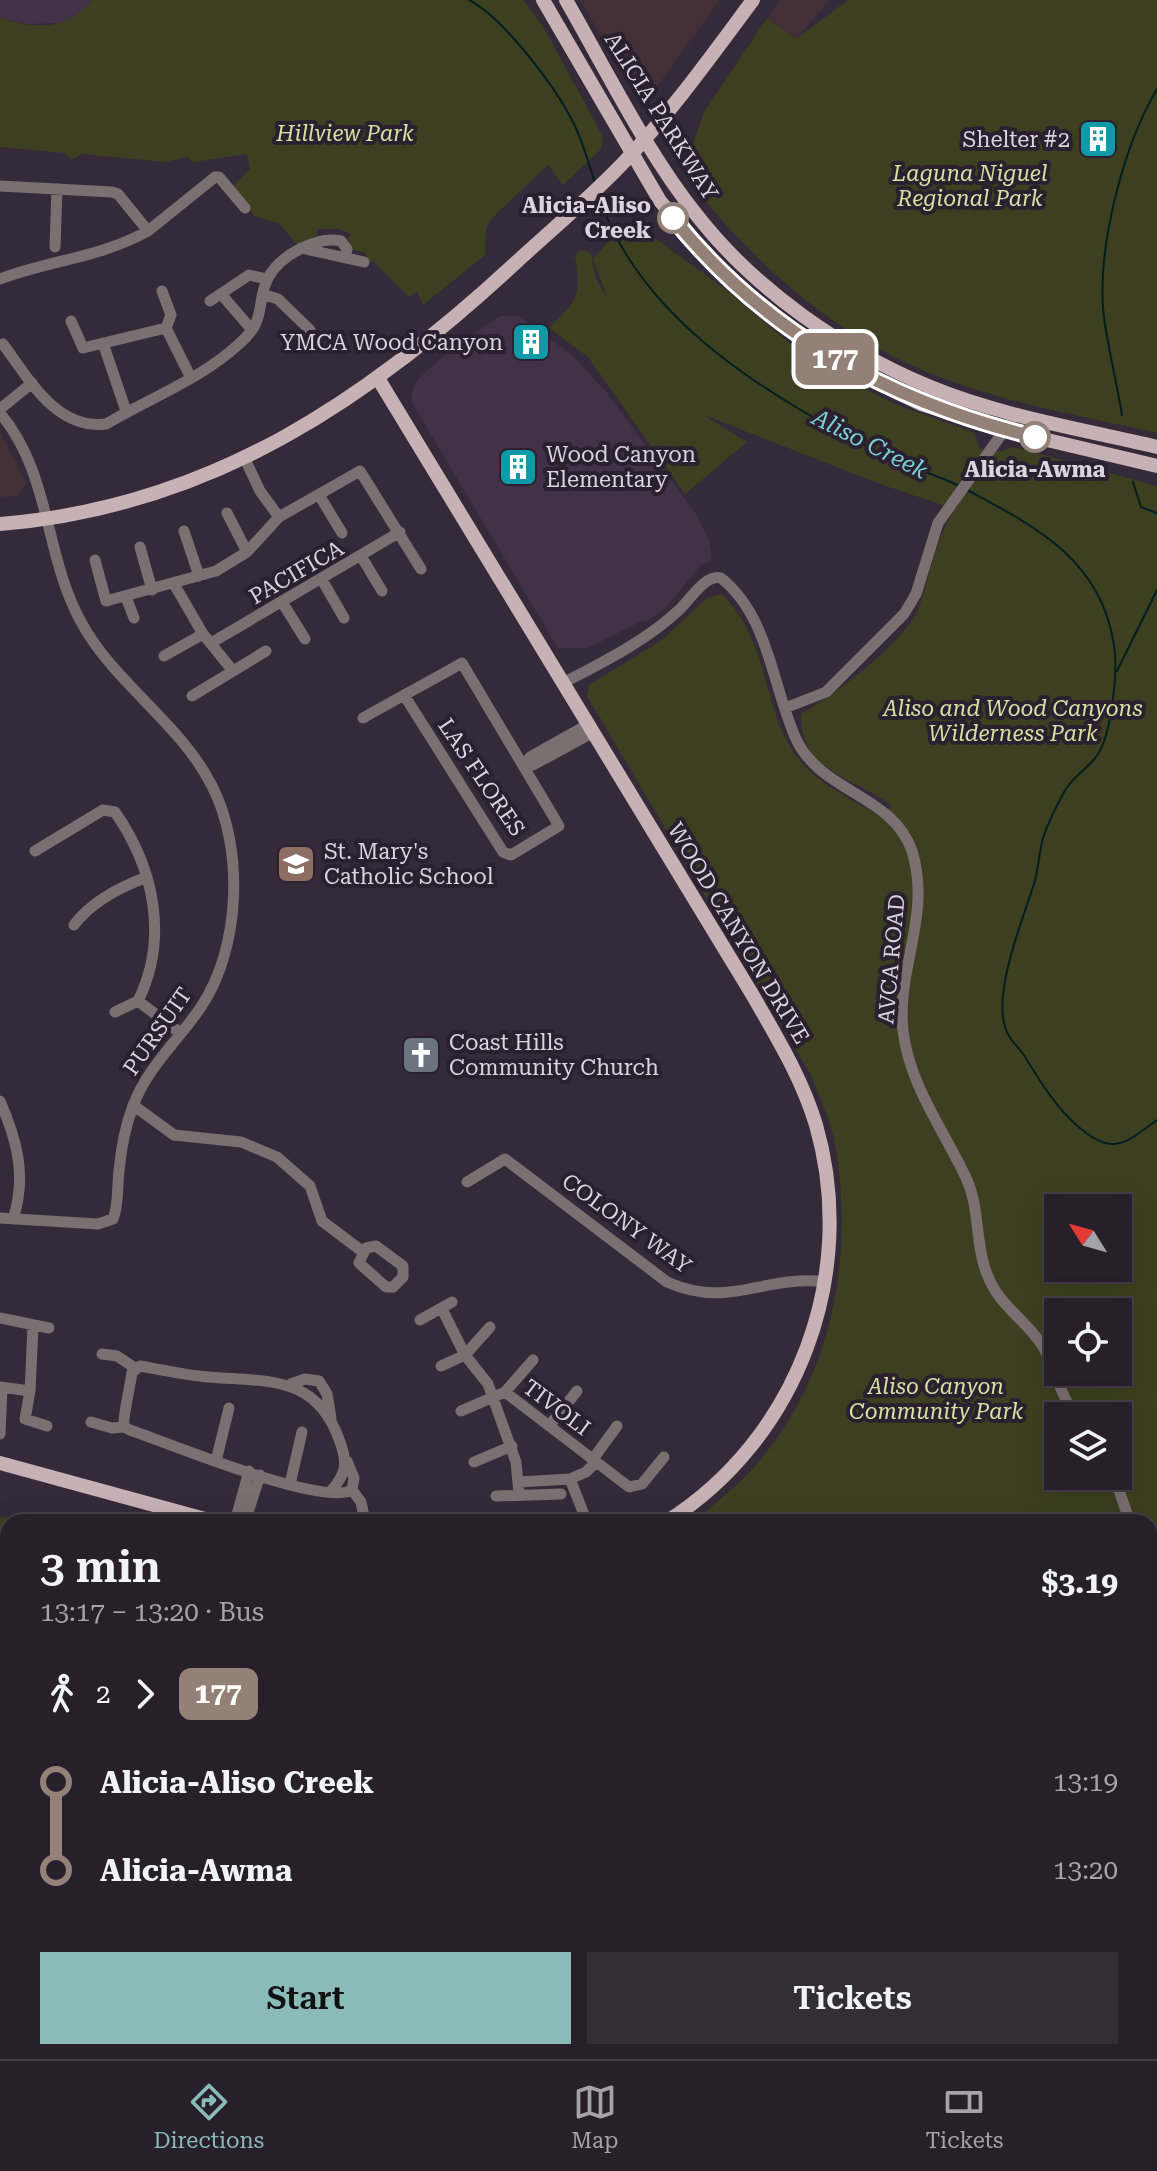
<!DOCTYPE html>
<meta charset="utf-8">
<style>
:root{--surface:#27202b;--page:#332d37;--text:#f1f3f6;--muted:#a4a3a9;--line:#433e47;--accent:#8bbbb9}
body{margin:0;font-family:"Roboto Serif",serif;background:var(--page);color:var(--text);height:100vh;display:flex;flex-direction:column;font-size:30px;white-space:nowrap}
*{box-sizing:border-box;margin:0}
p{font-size:26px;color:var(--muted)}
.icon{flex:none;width:44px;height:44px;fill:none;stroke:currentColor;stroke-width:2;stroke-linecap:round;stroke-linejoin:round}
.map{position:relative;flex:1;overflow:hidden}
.details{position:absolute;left:0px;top:1514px;width:1158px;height:546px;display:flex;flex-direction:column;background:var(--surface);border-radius:24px 24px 0 0;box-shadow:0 8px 32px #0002,0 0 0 2px var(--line)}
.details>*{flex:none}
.badge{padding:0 16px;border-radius:12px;font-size:28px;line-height:52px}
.needle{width:52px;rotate:307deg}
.fabs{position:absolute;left:1044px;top:1194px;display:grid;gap:16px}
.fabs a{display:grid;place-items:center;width:88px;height:88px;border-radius:0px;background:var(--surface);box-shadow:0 8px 32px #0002,0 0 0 2px var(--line);font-size:40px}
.map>.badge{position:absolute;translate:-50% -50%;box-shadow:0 0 0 4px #fff}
.legs{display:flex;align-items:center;gap:12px;height:88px;padding:0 40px;font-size:26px}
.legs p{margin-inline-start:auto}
.overview{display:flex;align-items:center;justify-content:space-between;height:136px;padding:0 40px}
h1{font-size:44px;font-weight:600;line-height:60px}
.primary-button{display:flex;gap:16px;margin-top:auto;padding:16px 40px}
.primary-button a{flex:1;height:92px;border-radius:0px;background:var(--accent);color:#111;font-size:32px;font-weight:600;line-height:92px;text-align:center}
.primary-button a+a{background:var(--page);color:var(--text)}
ul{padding:0 40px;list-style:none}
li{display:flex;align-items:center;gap:28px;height:88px;font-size:30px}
li i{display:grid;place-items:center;width:12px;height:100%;margin:0 10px;background:currentColor}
li i::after{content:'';width:20px;height:20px;margin:-10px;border:6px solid;border-radius:50%;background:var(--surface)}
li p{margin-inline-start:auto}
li:first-child i{background:linear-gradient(#0000 50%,currentColor 0)}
li:last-child i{background:linear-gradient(currentColor 50%,#0000 0)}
.dock{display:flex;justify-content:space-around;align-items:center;height:112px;border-top:2px solid var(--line);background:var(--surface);font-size:22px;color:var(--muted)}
.dock a{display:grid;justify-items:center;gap:4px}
.dock .current{color:var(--accent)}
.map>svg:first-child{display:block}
</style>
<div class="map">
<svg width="1157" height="2059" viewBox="0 0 1157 2059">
<rect width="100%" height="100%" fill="#342a39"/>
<!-- commercial -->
<path fill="#433036" d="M580,0H720L651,94L635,93Z
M780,0H830L796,39L767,18Z
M0,433L27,483L18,496L0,497Z"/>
<!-- built -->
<path fill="#413247" d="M0,0H92L81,14L68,23L28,24L0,18Z
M500,316H518L571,354L608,394L695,513L709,540L712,561L702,564L666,607L647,622L642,621L588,648H558L411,401L413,387L422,375L460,342Z"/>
<!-- green -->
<path fill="#3c4020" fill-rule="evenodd" d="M92,0H523L543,26L603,137L601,149L563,185L548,165L494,216L486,228L485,255L423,305L417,291L409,297L374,262L366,260V253L351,249L347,239L351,234L339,229H317V235L297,245L279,223L254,216L233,186L250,169L247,154L194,162L187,157L165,162L81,154L72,160L65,153L0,147V18C35,29 69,31 92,0Z
M848,0H1157V433C1064,412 963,396 879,349C802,307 740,245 685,177L693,169L687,162L704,112L767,18L796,39Z
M635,224L721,286L793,346L853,383L895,404L974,433L980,449L1001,451L1014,447L1157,486V2059H183L181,2052H1150V1522H694C715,1503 739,1485 757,1464C832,1377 855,1256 835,1144C831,1121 819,1097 811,1075L587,696L589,685L662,640L708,597L722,594C772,645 761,712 800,761C823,788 852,798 881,817L892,806C855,777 799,772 801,714C833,696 907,641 919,607C930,575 935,539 955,509L877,483L702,414L747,442L685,494L588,357L549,328C579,299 581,296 575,255L582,249L591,254L596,279L608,299L593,259L622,226ZM1058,1208H1118V1268H1058ZM1058,1312H1118V1372H1058ZM1058,1416H1118V1476H1058Z
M0,1517L37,1522H8V2052H95L93,2059H0Z"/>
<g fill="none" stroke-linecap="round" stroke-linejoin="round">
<!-- stream -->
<path stroke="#041e20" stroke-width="2" d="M469,0C503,17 557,89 574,124C583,143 589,163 595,183
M599,197C642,325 776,400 889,458C911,469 936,474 957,485
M1122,415C1117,385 1110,355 1105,325C1094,257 1122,148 1157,89
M1133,482L1141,507L1157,513
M967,490C1037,527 1101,560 1114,645C1118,671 1112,736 1096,757C1086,770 1072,777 1064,792C1056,808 1046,825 1042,842C1039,856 1038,870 1034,884C1023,919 988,1002 1009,1036C1014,1044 1022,1051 1027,1060C1041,1083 1055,1105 1074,1123C1112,1157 1123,1145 1157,1120
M1117,671L1157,590"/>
<!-- minor -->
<path stroke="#7b7071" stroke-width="11" d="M0,186L112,192L118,194L148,231C99,258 50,260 0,279
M148,231L215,177H219L245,208
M55,247L57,189
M301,248L364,262
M162,291L171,315L166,328L191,378
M221,294L252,330
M265,295L278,299L310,330
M210,301L249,275L267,279
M71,321L83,348L166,328
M103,343L126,411
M3,344C29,379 56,430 106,424C150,398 201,379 239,344C268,319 255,304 268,278C280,255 317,236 341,241L347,249L345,258
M0,409L32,383
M0,413C51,474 44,553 80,620C113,683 180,722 212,786C244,848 241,947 201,1007C178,1041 148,1066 133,1106C125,1127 121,1149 119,1171C117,1186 119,1205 113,1219L98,1224L0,1218
M244,457L260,491L279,517
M319,495L342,533
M227,513L247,552
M184,531L199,576
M140,547L152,590
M361,556L382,591
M95,560L106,601L216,571L247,552L279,517L360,471L421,569
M322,580L344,618
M174,584L203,634L233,671
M126,597L134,618
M282,602L305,639
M211,643L400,532
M164,656L203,634
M563,683C603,662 646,641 679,610C690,600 705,574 721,578C770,617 772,688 797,741C823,793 893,795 912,851C932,915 896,969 903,1031C910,1087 944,1130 967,1180C980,1210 975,1244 987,1274C998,1305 1025,1319 1042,1345C1056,1367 1059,1394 1075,1416
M192,696L266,651
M785,708L826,692L904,614L916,594L938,523L1016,414
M363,718C396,699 429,682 462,663L559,826L511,855L503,852L404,695
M524,765H533L592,733
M524,765L530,757L587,725
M35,851L103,810L115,812C154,868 169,938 138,1001L179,1032
M74,925C92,901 120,887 147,877
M115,1012L138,1001
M0,1101C17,1140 27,1177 13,1219
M133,1105L174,1135L241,1142L277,1157L310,1186L322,1221L363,1252
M467,1182L505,1159L667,1282C730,1310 763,1274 826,1282
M376,1246L403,1266V1277L393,1287H386L359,1263L366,1248Z
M443,1311L465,1355L488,1384L516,1462L519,1493
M0,1318L49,1328
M420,1320L452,1302
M102,1354L117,1356L135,1368
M441,1366L465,1355L490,1327
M291,1384L305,1379L319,1381L327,1394L331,1418
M0,1387L30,1391L33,1327
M30,1391L25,1419L47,1426
M505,1392L533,1360
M461,1411L505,1392L629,1487L642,1484L664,1457
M91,1422L112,1428L124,1427
M549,1426L577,1391
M0,1434L2,1388
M593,1459L617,1426
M216,1461L229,1408
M474,1462L512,1446
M1114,1476L1130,1522
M570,1479L586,1472L596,1462
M519,1482L570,1479L587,1522
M290,1484L302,1432
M352,1490L361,1502L365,1522
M330,1492C346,1475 348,1463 340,1442C317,1374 267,1382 208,1377C185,1375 162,1370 140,1366L132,1372C131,1383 122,1419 124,1427L130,1430C168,1443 322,1507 352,1490L354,1478L347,1461
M496,1496L561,1494
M235,1522L249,1471
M245,1522L260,1475
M1150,1551L1157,1557"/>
<!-- major -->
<path stroke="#c7b1b4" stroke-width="14" d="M543,0L660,201L724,275L765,311L863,376L921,404L1005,430L1157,466
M566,0C608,73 646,152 699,218C757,291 842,350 928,386C1000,416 1081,429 1157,447
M379,380L752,994C776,1036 802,1078 816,1125C859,1274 798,1439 666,1522
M0,524C213,507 372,397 523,256C557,225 593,195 625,161C672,111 712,55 753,0
M0,1463L216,1522"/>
</g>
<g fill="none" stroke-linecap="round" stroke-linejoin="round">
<!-- line-1 casing -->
<g stroke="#fff" stroke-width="18">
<path id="line-1" d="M673,218C767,335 891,402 1035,437"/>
</g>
<!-- line-1 -->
<use href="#line-1" stroke="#938177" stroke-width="12"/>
</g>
<!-- icons -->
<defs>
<g id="building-square" transform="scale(2)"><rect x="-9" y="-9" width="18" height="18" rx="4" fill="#0f9aa8" stroke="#2a202f"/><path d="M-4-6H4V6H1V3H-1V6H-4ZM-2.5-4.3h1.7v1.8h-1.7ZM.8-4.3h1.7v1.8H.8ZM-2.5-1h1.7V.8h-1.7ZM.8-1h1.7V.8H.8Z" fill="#fff"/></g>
<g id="school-square" transform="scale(2)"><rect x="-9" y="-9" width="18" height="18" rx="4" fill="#8d6e63" stroke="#2a202f"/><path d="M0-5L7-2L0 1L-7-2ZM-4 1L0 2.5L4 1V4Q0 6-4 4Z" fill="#fff"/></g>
<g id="church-square" transform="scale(2)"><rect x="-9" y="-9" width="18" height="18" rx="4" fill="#6b7280" stroke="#2a202f"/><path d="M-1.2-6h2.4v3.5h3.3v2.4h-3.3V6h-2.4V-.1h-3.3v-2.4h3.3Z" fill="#fff"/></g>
</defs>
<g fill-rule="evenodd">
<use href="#building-square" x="1098" y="139"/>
<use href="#building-square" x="531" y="342"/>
<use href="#building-square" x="518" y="467"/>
<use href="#school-square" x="296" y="864"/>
<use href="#church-square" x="421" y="1055"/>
</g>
<!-- markers -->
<g fill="#fff" stroke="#938177" stroke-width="4">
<circle cx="673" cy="218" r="14"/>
<circle cx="1035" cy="437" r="14"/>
</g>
<g text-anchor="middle" stroke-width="8" stroke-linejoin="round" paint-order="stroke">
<!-- street labels -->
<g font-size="22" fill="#dbd3dd" stroke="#2a202f">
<text transform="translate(662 116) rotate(58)" y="8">ALICIA PARKWAY</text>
<text transform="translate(296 572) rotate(-30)" y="8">PACIFICA</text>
<text transform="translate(482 777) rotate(56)" y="8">LAS FLORES</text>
<text transform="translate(739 933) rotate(59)" y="8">WOOD CANYON DRIVE</text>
<text transform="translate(891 959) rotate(-85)" y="8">AVCA ROAD</text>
<text transform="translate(157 1031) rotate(-55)" y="8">PURSUIT</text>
<text transform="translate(627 1223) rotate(36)" y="8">COLONY WAY</text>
<text transform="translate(557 1407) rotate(37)" y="8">TIVOLI</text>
</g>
<!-- park labels -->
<g font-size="22" font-style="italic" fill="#d7e1a2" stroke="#2a202f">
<text x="345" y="141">Hillview Park</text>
<text x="970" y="181">Laguna Niguel<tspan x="970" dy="25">Regional Park</tspan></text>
<text x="1013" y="716">Aliso and Wood Canyons<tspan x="1013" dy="25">Wilderness Park</tspan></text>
<text x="936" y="1394">Aliso Canyon<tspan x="936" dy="25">Community Park</tspan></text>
</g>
<!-- poi labels -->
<g font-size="22" fill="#dbd3dd" stroke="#2a202f" text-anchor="start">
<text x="1070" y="147" text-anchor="end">Shelter #2</text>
<text x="503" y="350" text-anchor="end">YMCA Wood Canyon</text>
<text x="546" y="462">Wood Canyon<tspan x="546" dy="25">Elementary</tspan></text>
<text x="324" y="859">St. Mary's<tspan x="324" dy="25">Catholic School</tspan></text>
<text x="449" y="1050">Coast Hills<tspan x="449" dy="25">Community Church</tspan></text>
</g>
<!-- stop labels -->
<g font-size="22" font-weight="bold" fill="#dbd3dd" stroke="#2a202f" text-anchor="end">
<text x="651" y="213">Alicia-Aliso<tspan x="651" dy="25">Creek</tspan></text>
<text x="1035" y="477" text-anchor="middle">Alicia-Awma</text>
</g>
<!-- water labels -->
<g font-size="24" font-style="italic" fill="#7acfd5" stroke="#2a202f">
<text transform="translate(870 444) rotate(27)" y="8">Aliso Creek</text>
</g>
</g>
</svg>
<div class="fabs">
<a><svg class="needle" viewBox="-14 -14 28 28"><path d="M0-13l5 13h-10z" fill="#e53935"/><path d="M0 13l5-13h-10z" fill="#a4a3a9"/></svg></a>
<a><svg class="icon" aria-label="locate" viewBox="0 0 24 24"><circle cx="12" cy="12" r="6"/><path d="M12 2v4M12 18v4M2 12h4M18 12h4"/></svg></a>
<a><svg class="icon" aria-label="layers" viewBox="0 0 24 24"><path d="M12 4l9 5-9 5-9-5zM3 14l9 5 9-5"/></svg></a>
</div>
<b class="badge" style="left:835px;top:359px;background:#938177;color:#fff">177</b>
<section class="details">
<div class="overview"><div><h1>3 min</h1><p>13:17 – 13:20 · Bus</p></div><b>$3.19</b></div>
<div class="legs"><svg class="icon" aria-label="walk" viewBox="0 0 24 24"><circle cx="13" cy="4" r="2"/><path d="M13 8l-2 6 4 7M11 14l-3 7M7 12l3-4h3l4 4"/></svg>2<svg class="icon" aria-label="forward" viewBox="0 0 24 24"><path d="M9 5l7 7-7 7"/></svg><b class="badge" style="background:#938177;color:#fff">177</b></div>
<ul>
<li><i style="color:#938177"></i><b>Alicia-Aliso Creek</b><p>13:19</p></li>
<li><i style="color:#938177"></i><b>Alicia-Awma</b><p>13:20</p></li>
</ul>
<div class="primary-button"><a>Start</a><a>Tickets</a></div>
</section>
</div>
<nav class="dock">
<a class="current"><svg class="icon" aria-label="directions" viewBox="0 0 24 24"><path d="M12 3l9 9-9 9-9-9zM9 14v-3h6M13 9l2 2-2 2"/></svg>Directions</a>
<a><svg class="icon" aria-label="map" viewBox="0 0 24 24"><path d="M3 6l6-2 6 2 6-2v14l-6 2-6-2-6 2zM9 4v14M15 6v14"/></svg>Map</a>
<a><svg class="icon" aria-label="tickets" viewBox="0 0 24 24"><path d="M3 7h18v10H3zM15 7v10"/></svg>Tickets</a>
</nav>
